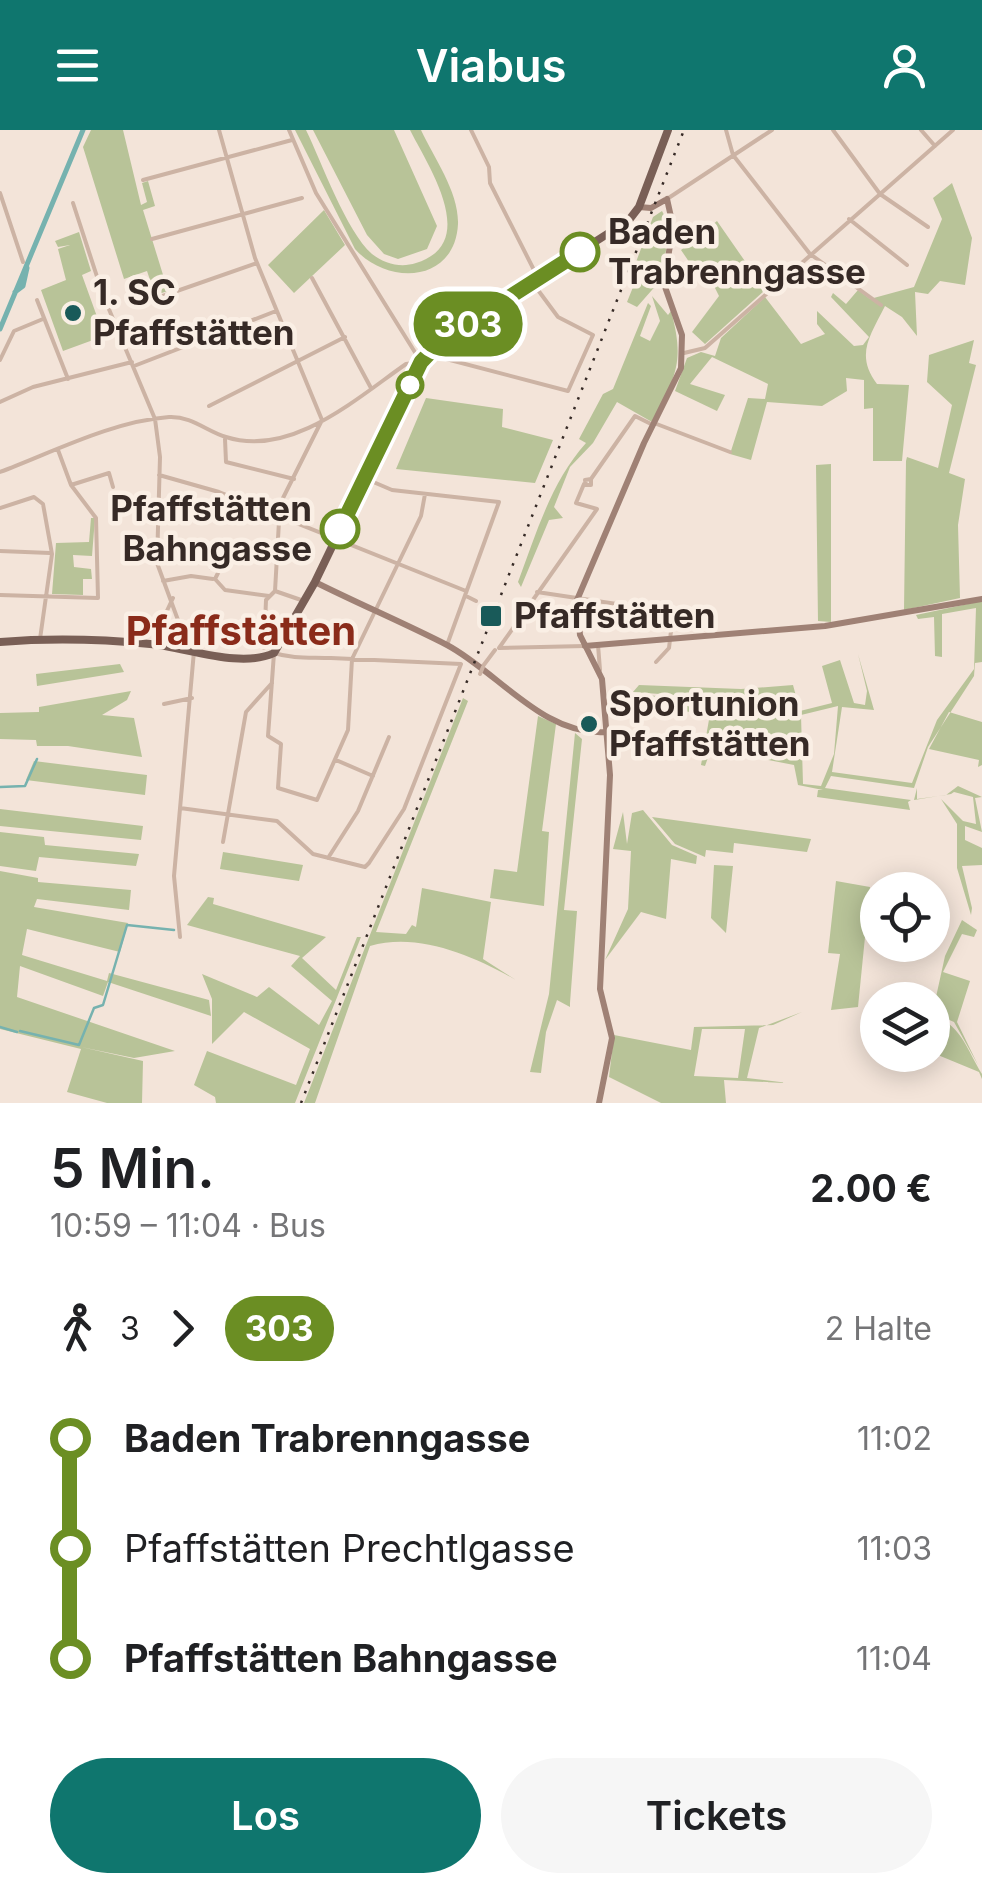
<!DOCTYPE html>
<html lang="de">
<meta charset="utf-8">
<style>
:root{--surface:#fff;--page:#f6f6f6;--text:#202124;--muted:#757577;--accent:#0f766e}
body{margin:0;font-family:Inter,sans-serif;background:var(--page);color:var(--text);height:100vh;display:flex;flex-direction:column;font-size:38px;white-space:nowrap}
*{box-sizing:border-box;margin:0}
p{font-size:32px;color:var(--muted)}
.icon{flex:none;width:55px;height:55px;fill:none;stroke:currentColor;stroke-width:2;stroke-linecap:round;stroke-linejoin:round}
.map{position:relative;height:973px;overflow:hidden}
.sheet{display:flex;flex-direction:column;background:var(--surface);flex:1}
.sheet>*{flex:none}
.badge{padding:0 20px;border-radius:32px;font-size:35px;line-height:65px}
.buttons{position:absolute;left:860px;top:742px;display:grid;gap:20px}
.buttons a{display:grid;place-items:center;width:90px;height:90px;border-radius:50%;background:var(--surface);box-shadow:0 5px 25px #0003;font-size:50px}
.map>.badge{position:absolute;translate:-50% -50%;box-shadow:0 0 0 5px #fff}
.legs{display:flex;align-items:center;gap:15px;height:110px;padding:0 50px;font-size:32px}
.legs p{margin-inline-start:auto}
.headline{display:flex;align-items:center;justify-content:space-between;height:170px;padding:0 50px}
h1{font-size:55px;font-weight:600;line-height:75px}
.primary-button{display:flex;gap:20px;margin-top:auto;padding:20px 50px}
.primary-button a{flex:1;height:115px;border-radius:60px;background:var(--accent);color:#fff;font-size:40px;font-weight:600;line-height:115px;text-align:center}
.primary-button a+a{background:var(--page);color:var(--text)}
ul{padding:0 50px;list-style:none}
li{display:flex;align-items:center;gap:35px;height:110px;font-size:38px}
li i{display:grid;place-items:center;width:15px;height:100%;margin:0 12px;background:currentColor}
li i::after{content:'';width:25px;height:25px;margin:-12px;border:8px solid;border-radius:50%;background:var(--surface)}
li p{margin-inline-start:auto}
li:first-child i{background:linear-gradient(#0000 50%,currentColor 0)}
li:last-child i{background:linear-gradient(currentColor 50%,#0000 0)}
header{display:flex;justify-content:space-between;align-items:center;height:130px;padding:0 50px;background:var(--accent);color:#fff;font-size:45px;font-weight:600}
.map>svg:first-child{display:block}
</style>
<header><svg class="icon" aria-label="menu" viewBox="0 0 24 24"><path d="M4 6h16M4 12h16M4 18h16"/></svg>Viabus<svg class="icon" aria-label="person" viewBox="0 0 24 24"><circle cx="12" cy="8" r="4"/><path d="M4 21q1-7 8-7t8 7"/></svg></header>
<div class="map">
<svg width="982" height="973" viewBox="0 0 982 973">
<rect width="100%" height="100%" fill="#f3e4d9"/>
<!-- green -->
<path fill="#b8c398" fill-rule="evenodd" d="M91,0H123L141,75L147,72L142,53L148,51L155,76L143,80L168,161L155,165L147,141L124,149L83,17Z
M295,0H306C322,33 346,101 372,124C385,134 401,138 416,133C481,113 428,36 410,0H421C434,28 459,62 458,94C455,153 388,156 355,119Z
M313,0H394L437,96L427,119L398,129L384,124L367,105Z
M952,53L972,108L965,155L940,151L928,164L915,162L917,206L902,187L885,176C870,206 855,225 877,254L909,255L902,331H873V278L864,279V250L846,248L847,261L822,276L767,272L751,330L730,324L748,268L765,269L768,254L712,227L690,254L725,265L717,281L675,261L687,228L701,222L715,226L721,208L765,167L801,214L825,204L817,194V181L854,216L863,215L869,207L831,167L833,163L846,174L858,160L870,169L914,157L942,89L933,68Z
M324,80L345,115L294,163L268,135Z
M662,81L671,98L659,152L637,177L627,172L642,135L636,132L653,87Z
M717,91L765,160L705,214L692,202L719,166L705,138L698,145L681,120Z
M79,102L91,141L82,145L104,206L63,221L41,160L66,150L58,119L70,115L58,117L55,111Z
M652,166L668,185L671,181C685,232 676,246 652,292L617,272L593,313L570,337L554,377L563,388L549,390L521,457L518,452C536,404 551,352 586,313L579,309L603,264L613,259L648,173L651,176L640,206L650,211L660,191Z
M974,210L969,233L976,235L949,343L965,349L958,395L960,468L904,480L906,331L907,327L938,338L952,275L927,252L929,225Z
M426,268L503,279L502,297L553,310L535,353L396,339Z
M831,334V492L818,491L816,335Z
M91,388H95L92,426L73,425L74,437L91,439L92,449H83V465L52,464L56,413L89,412Z
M982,471V532L975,533L974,546L928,617L914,658L831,646L825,658L911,670L908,672L910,680L817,667L818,660H823L798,655L794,635L711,619L705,636L701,635L710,584L625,575L631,564L735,572L796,568L800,581L832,573L822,536L840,530L854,573L865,575L867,561L858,524L874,580L842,577L832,642L912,653L937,590L974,539L976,478L942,484V527L935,526L934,487L918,489L916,485ZM838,576L834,624L821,656L803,654L801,585Z
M120,534L124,542L37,556L36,544Z
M639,555L741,559L793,555L796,566L740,570L633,562Z
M131,561L127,570L102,585L134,588L142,627L68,616H37L36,610L0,609V583L39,582V577Z
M463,568L468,571L376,802L406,804L412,795L416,797L422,758L491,772L483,829L516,850C473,826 419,802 370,816L315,973H304Z
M949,582L982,592V635L978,637L979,630L929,619Z
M538,586L556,594L542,701L549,702L544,776L490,768L494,739L517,742Z
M575,603L582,609L564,780L577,781L570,873V877L557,870L546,902L541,943L530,942L549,864Z
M34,631L147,645L145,665L26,650Z
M958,656L982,667L975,668L982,702L965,696V710L982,718V735L962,736L972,778L971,785L957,738V694L941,669L963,691L976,694L973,667L954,662L951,664L914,670L917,658V669L946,665Z
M0,679L143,696L141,710L0,696Z
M643,680L672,715L697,726L696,734L671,729L666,789L641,782L605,830L628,779L631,721L613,719L623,682L627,714L632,683Z
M652,687L811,709L807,722L734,713L733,723L706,720L705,727L675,714Z
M0,702L44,707L45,715L139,724L136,736L39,727L36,741L0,736Z
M223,722L303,735L299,751L220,739Z
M714,735L733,736L726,803L711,788Z
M0,741L38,748V752L131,760L129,780L37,769L34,777L128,793L120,822L27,799L22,825L107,851L109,843L209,870L211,886L108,852L103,866L20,836L17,867L175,921L134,928L81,917L143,931L142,973H107L67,962L81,919L0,899Z
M836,751L870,757L858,877L831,880L840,824L828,823Z
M208,767L214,768L213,774L326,807L302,828L336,860L357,807H361L295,973H216L215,967L194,955L207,921L296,955L310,919L244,882L212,914V869L202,844L257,867L269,857L319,895L332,871L291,836L300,826L187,795Z
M962,790L977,800L974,807L962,804L943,842L970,851L957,892L978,935L954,892L933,883L932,870L903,867V857L936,867L945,826Z
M802,882L759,898L747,948L788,953L724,950L726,973H661L609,947L614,905L691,920L694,897L773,895ZM702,899H745L738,948L694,946Z
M933,885C962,896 967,920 982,944V949L979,942L933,923Z"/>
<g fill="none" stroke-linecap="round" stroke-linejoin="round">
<!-- stream -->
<path stroke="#76b2af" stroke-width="2.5" d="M0,657L25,656L37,629
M0,897L17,902
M20,901L79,915L94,878L103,875L127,795L174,800"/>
<!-- canal -->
<path stroke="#76b2af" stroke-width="5" d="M15,162L23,156L27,138
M0,199L83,0"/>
<!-- street -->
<path stroke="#ccb3a4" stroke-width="4" d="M219,0L255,128L322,290
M471,0L489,37L490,53L538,148
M726,0L733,25L810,124L881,175
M833,0L880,64L928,97
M921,0L935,16
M143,50L292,10
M0,63L23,132
M667,69L772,0
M73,73L103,165L155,289L160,327L157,433L189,520
M849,89L907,135
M152,109L302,68
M312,148L371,258
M37,170L68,249
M134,176L257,133
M684,223L705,218L953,0
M427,224L568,261L593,205L558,187L532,152
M0,230L14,201L43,189
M134,236L276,181
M0,272L33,257L132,232
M209,276L345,207
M654,293L730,322
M225,309L226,332L294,349
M0,342C53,322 113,291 169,287C192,286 206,301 226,307C291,328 357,268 406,234L421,232L316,63L289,0
M159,345L219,362L466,461
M364,348L392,360L499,372L447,515
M591,349L585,350L586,355H591V349L635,286L651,294
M584,354L576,373L597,379L499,518L585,516
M71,355L109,343L113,357
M0,378L34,367L43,374L52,424L40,509
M0,421L50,423
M211,438L219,441L215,449L225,460L269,466
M163,451L191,446L213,449
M275,461L304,471
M537,462L703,487
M0,465L98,468L96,388L71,355L58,320
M466,466L476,471
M171,515L164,487L173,468
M598,515L600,540
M264,518L266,470L275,461L280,374L322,290
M656,532L669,518L673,484
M483,536L495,520
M164,574L192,568
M336,630L373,646
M180,678L277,691L313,724L365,737L369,733L404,679L461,534C418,532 374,530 331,528C312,527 293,529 274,523L268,606L281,614L278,658L317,670L348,600L352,529L421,386L425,364
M223,712L246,582L272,553
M328,728L358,681L389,607
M180,807L174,746L194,521"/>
<!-- secondary -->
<path stroke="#9f8175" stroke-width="6" d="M639,77L651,78L667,69
M315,452C359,474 404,493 447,515C498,542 544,607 607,602
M585,516L825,496L982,469
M599,973L612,908L600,859L610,645L602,549L580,505L577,470L644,313L681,238L682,205L664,154L673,96L667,69"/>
<!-- primary -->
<path stroke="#795f56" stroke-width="8" d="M0,512C50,508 100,509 150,514C186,517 240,539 274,523L315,452L421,232L442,210L629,90L639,77L668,0"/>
<!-- rail -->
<path stroke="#362a26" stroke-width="2.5" stroke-dasharray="2.5 8" stroke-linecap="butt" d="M301,973L684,0"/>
<!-- street-bridge -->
<path stroke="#ccb3a4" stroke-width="4" d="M480,544L483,537"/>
</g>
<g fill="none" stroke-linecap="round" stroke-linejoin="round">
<!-- line-1 casing -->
<g stroke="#fff" stroke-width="22">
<path id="line-1" d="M340,399L421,232L442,210L580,122"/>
</g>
<!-- line-1 -->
<use href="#line-1" stroke="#6b8e23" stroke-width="15"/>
</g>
<!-- markers -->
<g fill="#fff" stroke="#6b8e23" stroke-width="5">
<circle cx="580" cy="122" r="18"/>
<circle cx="410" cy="255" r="12"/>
<circle cx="340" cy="399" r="18"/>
</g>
<g fill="#195a59" stroke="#faefe5" stroke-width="4">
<circle cx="73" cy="183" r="10"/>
<rect x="479" y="474" width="24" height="24" rx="5"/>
<circle cx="589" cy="594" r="10"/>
</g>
<g text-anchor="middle" stroke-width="9" stroke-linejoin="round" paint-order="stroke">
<!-- stop labels -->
<g font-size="35" font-weight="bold" fill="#362a26" stroke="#faefe5" text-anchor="start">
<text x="608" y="114">Baden<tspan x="608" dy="40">Trabrenngasse</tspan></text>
<text x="312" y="391" text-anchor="end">Pfaffstätten<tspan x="312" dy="40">Bahngasse</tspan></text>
</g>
<!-- poi labels -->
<g font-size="35" font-weight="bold" fill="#362a26" stroke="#faefe5" text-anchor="start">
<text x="93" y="175">1. SC<tspan x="93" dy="40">Pfaffstätten</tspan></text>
<text x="514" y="498">Pfaffstätten</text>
<text x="609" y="586">Sportunion<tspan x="609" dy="40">Pfaffstätten</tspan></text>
</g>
<!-- quarter labels -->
<g font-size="40" font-weight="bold" fill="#8a2b1a" stroke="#faefe5">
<text x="241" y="515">Pfaffstätten</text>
</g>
</g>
</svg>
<div class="buttons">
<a><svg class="icon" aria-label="locate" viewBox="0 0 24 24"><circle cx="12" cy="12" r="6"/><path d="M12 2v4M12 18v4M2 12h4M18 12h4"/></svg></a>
<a><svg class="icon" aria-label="layers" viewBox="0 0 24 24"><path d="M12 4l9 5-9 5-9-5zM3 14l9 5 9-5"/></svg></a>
</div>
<b class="badge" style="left:468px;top:194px;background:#6b8e23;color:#fff">303</b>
</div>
<section class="sheet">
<div class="headline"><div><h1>5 Min.</h1><p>10:59 – 11:04 · Bus</p></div><b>2.00 €</b></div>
<div class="legs"><svg class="icon" aria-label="walk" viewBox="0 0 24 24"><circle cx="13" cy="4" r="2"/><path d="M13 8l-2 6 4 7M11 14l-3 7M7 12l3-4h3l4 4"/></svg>3<svg class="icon" aria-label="forward" viewBox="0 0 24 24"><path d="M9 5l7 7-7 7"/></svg><b class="badge" style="background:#6b8e23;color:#fff">303</b><p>2 Halte</p></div>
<ul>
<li><i style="color:#6b8e23"></i><b>Baden Trabrenngasse</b><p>11:02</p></li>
<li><i style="color:#6b8e23"></i><span>Pfaffstätten Prechtlgasse</span><p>11:03</p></li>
<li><i style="color:#6b8e23"></i><b>Pfaffstätten Bahngasse</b><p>11:04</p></li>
</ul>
<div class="primary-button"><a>Los</a><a>Tickets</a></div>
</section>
